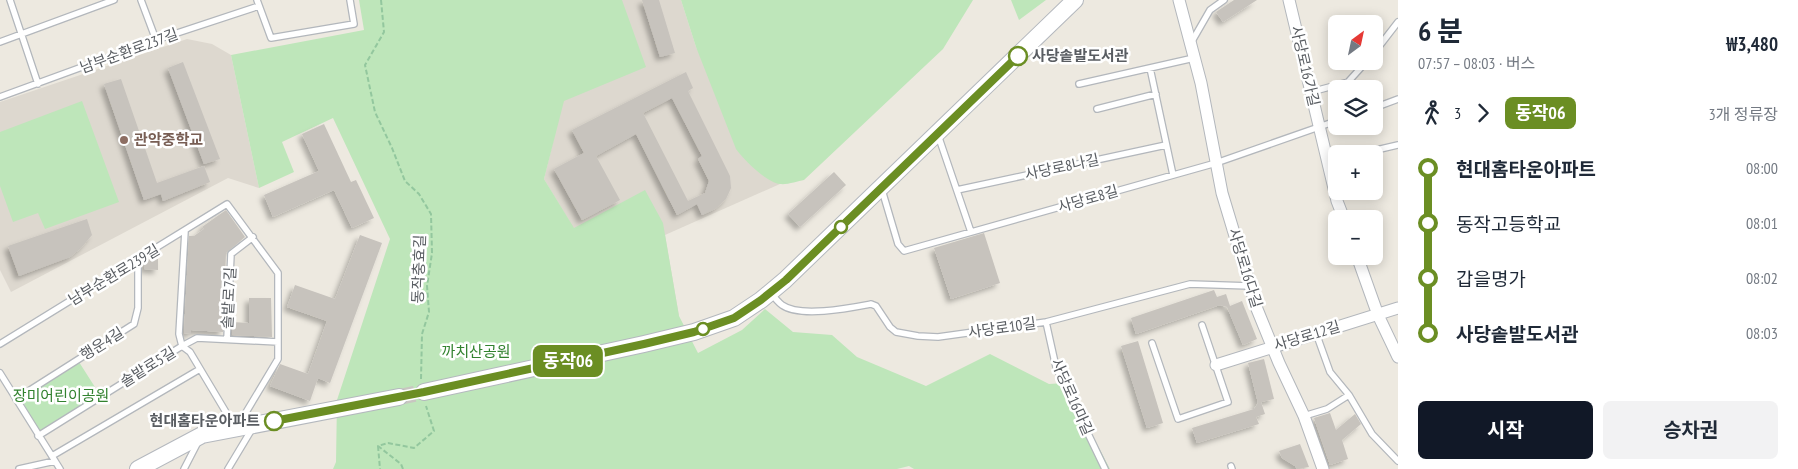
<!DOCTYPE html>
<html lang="ko">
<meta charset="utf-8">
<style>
:root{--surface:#fff;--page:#f2f2f3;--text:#1f2937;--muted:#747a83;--accent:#111827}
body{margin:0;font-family:"PT Sans Narrow","Noto Sans KR",sans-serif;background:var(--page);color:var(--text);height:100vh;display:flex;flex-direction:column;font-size:19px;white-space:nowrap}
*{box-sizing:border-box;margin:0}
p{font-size:16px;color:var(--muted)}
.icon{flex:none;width:28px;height:28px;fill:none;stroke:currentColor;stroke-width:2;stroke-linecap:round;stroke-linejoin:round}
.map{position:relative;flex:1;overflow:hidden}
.side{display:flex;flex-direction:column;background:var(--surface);width:400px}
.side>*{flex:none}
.badge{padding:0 10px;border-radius:8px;font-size:18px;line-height:32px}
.needle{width:32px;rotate:33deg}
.fabs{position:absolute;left:1328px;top:15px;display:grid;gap:10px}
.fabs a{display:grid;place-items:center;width:55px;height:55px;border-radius:8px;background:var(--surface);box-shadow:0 2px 12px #0003;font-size:25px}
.map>.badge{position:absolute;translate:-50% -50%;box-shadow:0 0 0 2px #fff}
.legs{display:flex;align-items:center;gap:8px;height:55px;padding:0 20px;font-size:16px}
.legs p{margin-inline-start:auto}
.headline{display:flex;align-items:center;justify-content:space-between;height:85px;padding:0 20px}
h1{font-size:28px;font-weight:700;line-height:38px}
.primary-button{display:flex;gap:10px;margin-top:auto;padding:10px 20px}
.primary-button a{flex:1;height:58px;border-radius:8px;background:var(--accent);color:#fff;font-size:20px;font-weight:700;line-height:58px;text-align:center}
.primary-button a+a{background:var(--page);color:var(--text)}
ul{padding:0 20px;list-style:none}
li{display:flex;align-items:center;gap:18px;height:55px;font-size:19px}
li i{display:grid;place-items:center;width:8px;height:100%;margin:0 6px;background:currentColor}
li i::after{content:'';width:12px;height:12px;margin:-6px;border:4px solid;border-radius:50%;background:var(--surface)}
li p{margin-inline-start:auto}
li:first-child i{background:linear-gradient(#0000 50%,currentColor 0)}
li:last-child i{background:linear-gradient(currentColor 50%,#0000 0)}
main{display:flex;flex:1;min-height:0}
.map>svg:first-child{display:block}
</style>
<main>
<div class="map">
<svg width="1398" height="469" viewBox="0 0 1398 469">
<defs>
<filter id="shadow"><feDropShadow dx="-4" dy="4" stdDeviation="2.5" flood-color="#0004"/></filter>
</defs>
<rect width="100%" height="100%" fill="#ede9e0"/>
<!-- education -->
<path fill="#ddd8cf" d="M562,0H681L696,47L763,175L780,184L665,235L679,316L581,241L544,179L563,101Z
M187,39L212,44L231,55L259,188L228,178L11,292L0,270V102Z"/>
<!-- green -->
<path fill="#bee6ba" d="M359,0H622L646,67L564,101L544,179L574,228L645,190L663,223L679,316L698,353L742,330L765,309L793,332L832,335L857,357L926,386L990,354L1049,384L1065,383L1110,469H914L909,466L897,469H333L336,462L337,400L390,239L333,118L282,142L294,172L259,188L231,55L364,30Z
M681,0H973L943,49L804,180C798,181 787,185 780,184C766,182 744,160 736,149L696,47Z
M1011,0H1046L1019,20Z
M82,101L119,202L45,229L38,213L13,222L0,186V132Z
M79,362L100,395L40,432L21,399Z"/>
<!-- building -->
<path fill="#c7c3bd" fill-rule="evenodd" filter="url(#shadow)" d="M642,0H659L675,53L660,57Z
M1234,0H1257L1223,22L1216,12Z
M183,62L220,159L204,164L168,68Z
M686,72L693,88L688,91L730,176L731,188L726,199L715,209L702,215L697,204L677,215L636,134L596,156L620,200L582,220L554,169L584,153L572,130ZM672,98L702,156L698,159L709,181L705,193L688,201L643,113Z
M121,79L157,183L204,166L210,182L163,201L161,194L144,200L104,84Z
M324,124L351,182L356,180L374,218L352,228L334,190L273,217L264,195L319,171L302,134Z
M834,172L846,185L800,227L788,214Z
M226,210L245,237L226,253L223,332L191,330V334L184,333L189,236H194L204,229L202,227Z
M87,219L92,235L81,248L70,257L19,276L8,246Z
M984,233L1000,283L951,299L934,248Z
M360,235L382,243L330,383L318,378L310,401L270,386L280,364L308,374L327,321L287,307L295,285L335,299Z
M147,259H158V270L144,269V260Z
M1214,290L1217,297L1226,294L1230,306L1242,301L1257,339L1243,345L1227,307L1220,305L1136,334L1131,318Z
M249,298H271L272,337L232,335V322L249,323Z
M1138,341L1163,423L1147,428L1121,346Z
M1264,359L1274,399L1261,402L1265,414L1256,417L1259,424L1197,443L1192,428L1254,409L1258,403L1248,363Z
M1330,413L1336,430L1355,414L1361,424L1342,440L1348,459L1330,465L1314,418Z
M1300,444L1309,467L1297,469L1295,466L1282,458L1279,451Z"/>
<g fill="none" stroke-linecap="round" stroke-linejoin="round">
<!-- secondary-tunnel -->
<path stroke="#c8c6c0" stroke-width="16" stroke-dasharray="16 8" stroke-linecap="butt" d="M399,397L424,392"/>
<!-- lane casing -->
<g stroke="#b3b7bc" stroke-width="8">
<path id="lane" d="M10,0L38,84
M141,0L156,40
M257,0L271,38L354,24L350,0
M0,42L114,0
M1191,43L1210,10L1224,0
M1374,53L1398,22
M1150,68L1173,175
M1079,84L1194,58
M1311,92L1348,82L1367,61
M0,97L156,40L259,6
M1374,108L1398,99
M1097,109L1156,94
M938,135L971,232
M1359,154L1398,145
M882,190L898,244L904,251L1216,163L1336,121
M957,190L1166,145
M771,293C774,297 778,302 782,305C800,318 850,308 871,304L876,306L890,327L896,332L918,336L938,337L1046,322L1190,284L1250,286
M1046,322L1056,367L1105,469
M1316,333L1330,372L1349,395
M227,339L231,254L253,237
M1152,343L1178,419L1228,402L1202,325
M0,344L227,204L278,273V359L236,429L190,352L182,346L197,338L278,342
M0,373L60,469
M16,399L134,324L138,308V260
M1304,416L1327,409L1349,395L1372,434L1398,461
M38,436L182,346L179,334L185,231
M52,456L200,369
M1231,466L1232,469
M19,469L55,461
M184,469L198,442
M228,469L252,429"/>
</g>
<!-- street casing -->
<g stroke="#b3b7bc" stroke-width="13">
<path id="street" d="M1179,0L1201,83L1222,193L1257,309L1279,363L1304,416L1323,469
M1289,0L1337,201L1344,219
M1357,256L1378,315L1398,357
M1216,365L1398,308"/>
</g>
<!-- secondary casing -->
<g stroke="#b4b8be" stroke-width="18">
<path id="secondary" d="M424,392L644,344L694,332L734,318L761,300L785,280L1075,0
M138,469L202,435L399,397"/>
</g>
<!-- path -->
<path stroke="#93c79e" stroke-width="2" stroke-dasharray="5 2.5" stroke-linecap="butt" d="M381,0L384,32L365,65L375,112L392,148L405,181L419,194L431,214L432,253L427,286L429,312L422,334L421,379
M378,446L380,469
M403,469L401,464L378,446L388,443L414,448L434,431L426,406"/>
<!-- lane -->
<use href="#lane" stroke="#fff" stroke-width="5.5"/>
<!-- street -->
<use href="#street" stroke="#fff" stroke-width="11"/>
<!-- secondary -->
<use href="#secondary" stroke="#fff" stroke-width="16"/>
</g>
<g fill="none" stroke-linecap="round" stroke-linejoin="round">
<!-- line-1 casing -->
<g stroke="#fff" stroke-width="11">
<path id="line-1" d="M274,421L424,392L644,344L694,332L734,318L761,300L786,280L1018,56"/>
</g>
<!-- line-1 -->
<use href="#line-1" stroke="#6b8e23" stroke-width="8"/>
</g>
<!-- markers -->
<g fill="#fff" stroke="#6b8e23" stroke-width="2.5">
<circle cx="1018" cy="56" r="9"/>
<circle cx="841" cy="227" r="6"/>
<circle cx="703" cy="329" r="6"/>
<circle cx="274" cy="421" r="9"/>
</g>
<circle fill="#8d6e63" stroke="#fff" stroke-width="2" cx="124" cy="140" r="5"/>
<g text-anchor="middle" stroke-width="5" stroke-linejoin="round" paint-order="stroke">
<!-- street labels -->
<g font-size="15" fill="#595d62" stroke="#fff">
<text transform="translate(129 51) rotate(-20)" y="5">남부순환로237길</text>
<text transform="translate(1305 66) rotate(77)" y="5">사당로16가길</text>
<text transform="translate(1062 167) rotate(-12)" y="5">사당로8나길</text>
<text transform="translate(1088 199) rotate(-16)" y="5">사당로8길</text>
<text transform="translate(1245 268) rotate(73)" y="5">사당로16다길</text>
<text transform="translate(419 269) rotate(-88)" y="5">동작충효길</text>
<text transform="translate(114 275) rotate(-31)" y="5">남부순환로239길</text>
<text transform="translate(229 298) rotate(-87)" y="5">솔밭로7길</text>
<text transform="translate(1002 328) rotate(-8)" y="5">사당로10길</text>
<text transform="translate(1307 336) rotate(-17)" y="5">사당로12길</text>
<text transform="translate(102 344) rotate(-32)" y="5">행운4길</text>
<text transform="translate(148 367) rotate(-32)" y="5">솔밭로5길</text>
<text transform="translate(1072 397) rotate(66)" y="5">사당로16마길</text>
</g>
<!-- stop labels -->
<g font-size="15" font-weight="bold" fill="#595d62" stroke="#fff" text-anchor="start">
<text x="1032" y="61">사당솥발도서관</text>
<text x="260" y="426" text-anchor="end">현대홈타운아파트</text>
</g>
<!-- education labels -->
<g font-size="15" font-weight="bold" fill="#785e54" stroke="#fff" text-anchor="start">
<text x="134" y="145">관악중학교</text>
</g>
<!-- park labels -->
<g font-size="15" fill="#32822f" stroke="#fff">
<text x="476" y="357">까치산공원</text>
<text x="61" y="401">장미어린이공원</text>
</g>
</g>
</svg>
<div class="fabs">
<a><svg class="needle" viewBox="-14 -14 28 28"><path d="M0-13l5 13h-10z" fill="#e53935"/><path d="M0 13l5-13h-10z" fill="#747a83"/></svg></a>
<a><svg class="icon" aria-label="layers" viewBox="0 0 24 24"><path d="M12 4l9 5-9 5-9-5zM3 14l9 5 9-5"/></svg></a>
<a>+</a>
<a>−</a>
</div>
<b class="badge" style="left:568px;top:361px;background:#6b8e23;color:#fff">동작06</b>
</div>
<section class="side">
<div class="headline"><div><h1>6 분</h1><p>07:57 – 08:03 · 버스</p></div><b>₩3,480</b></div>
<div class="legs"><svg class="icon" aria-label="walk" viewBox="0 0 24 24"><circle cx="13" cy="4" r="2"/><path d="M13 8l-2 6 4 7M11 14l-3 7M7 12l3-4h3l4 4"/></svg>3<svg class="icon" aria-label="forward" viewBox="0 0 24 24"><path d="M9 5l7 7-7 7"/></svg><b class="badge" style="background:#6b8e23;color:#fff">동작06</b><p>3개 정류장</p></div>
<ul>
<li><i style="color:#6b8e23"></i><b>현대홈타운아파트</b><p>08:00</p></li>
<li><i style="color:#6b8e23"></i><span>동작고등학교</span><p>08:01</p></li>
<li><i style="color:#6b8e23"></i><span>갑을명가</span><p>08:02</p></li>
<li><i style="color:#6b8e23"></i><b>사당솥발도서관</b><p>08:03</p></li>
</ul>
<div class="primary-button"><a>시작</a><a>승차권</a></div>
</section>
</main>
